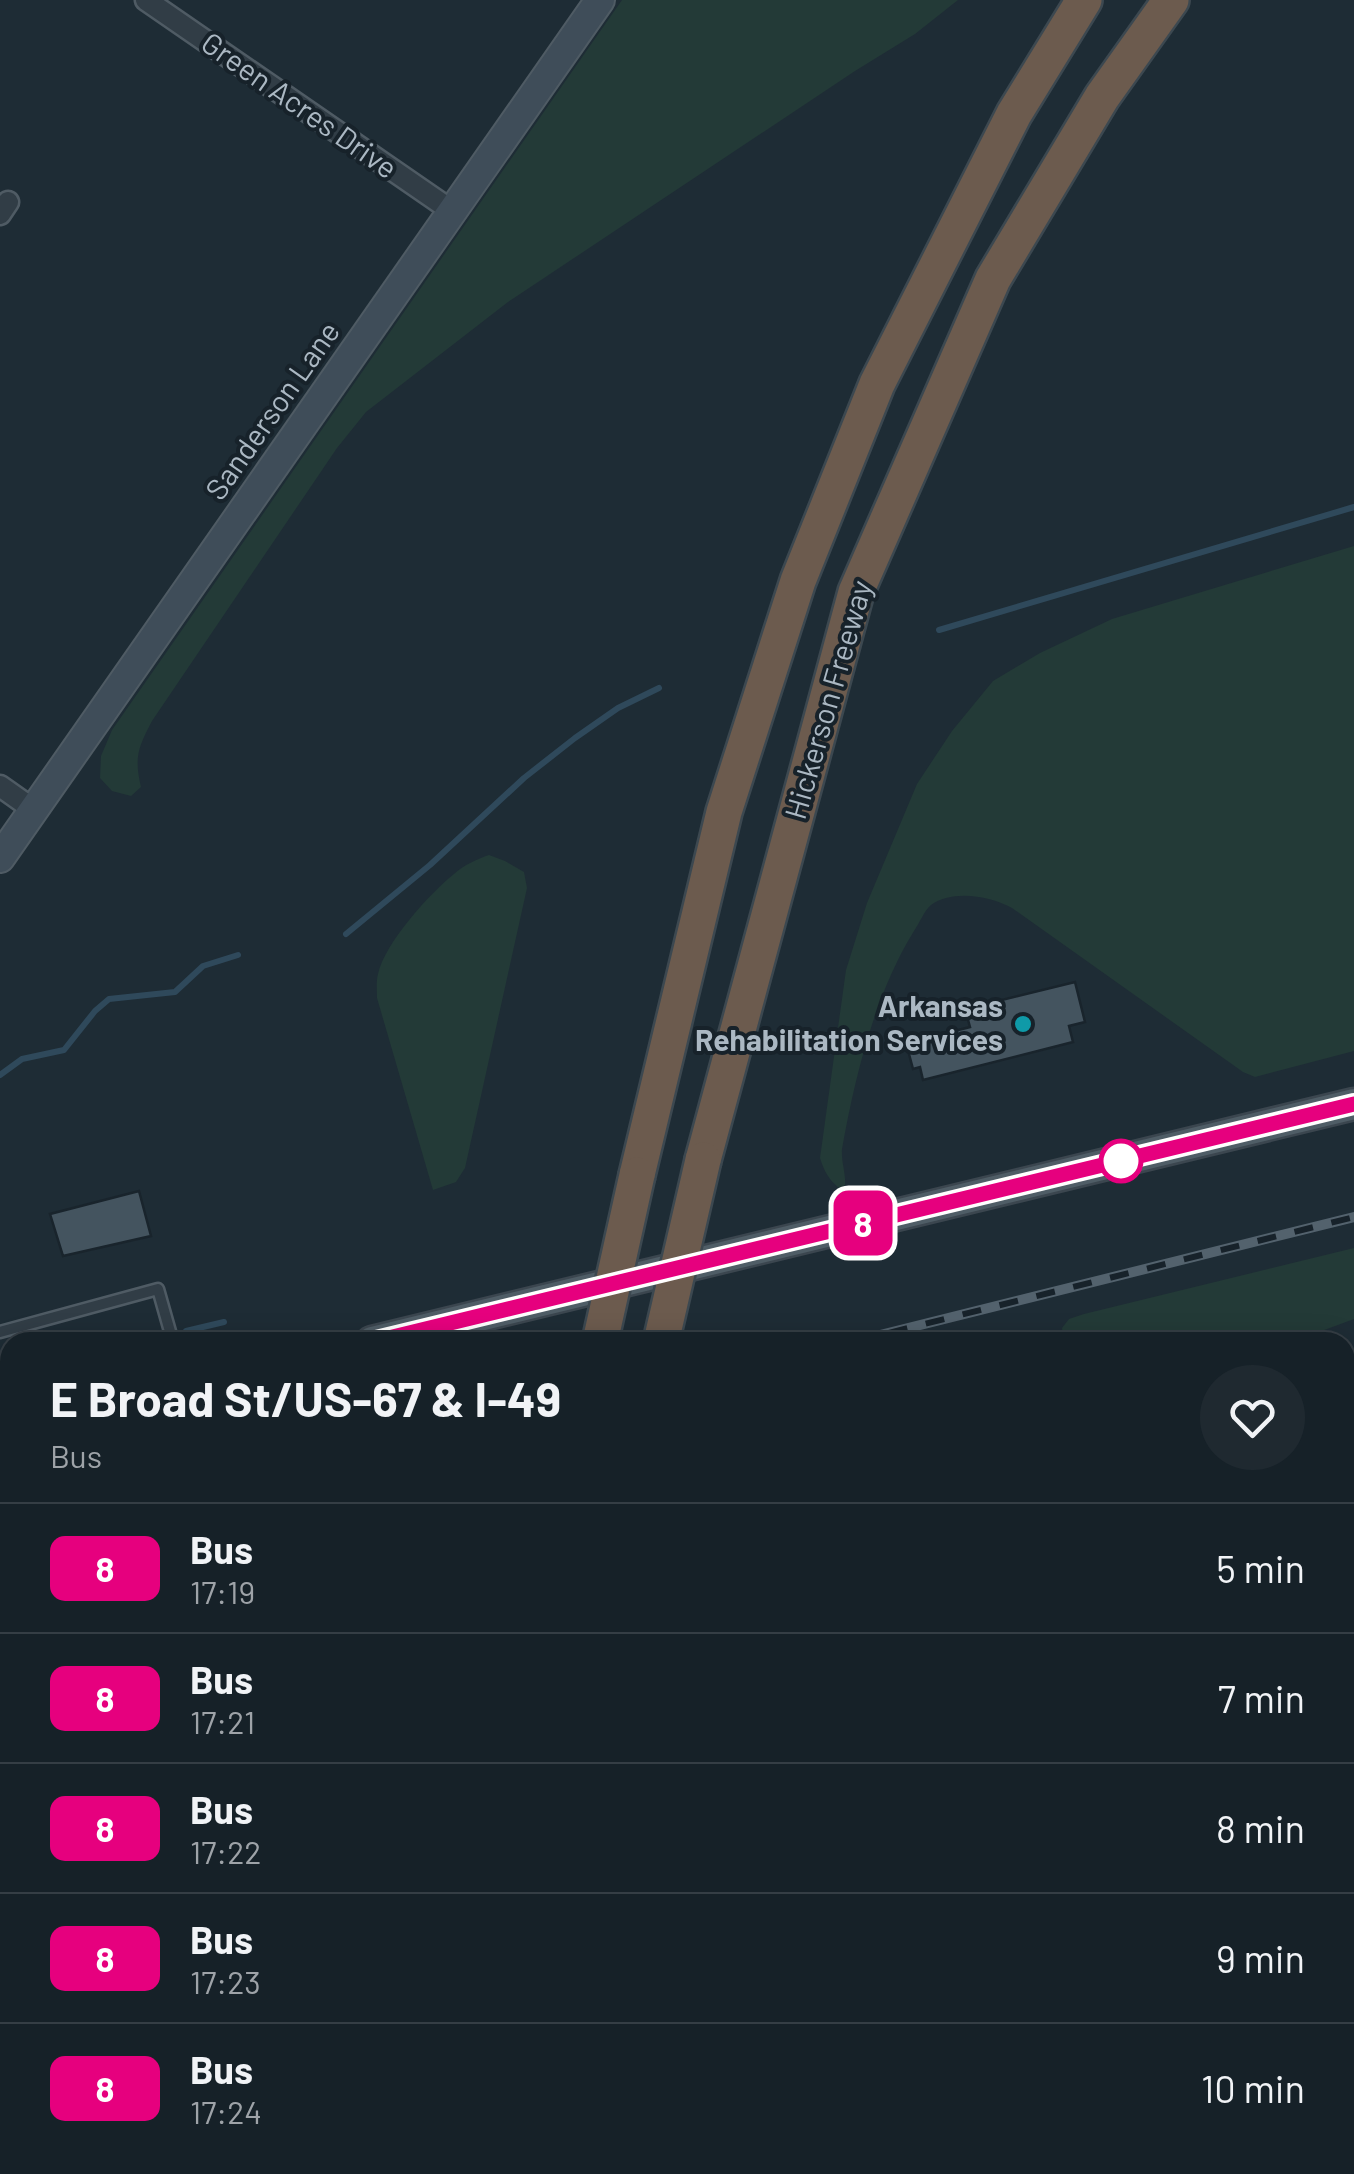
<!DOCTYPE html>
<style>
:root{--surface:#162128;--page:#1f2930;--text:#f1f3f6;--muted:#9ea3a8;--line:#353e45}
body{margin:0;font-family:Barlow,sans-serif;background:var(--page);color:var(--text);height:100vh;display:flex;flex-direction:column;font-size:38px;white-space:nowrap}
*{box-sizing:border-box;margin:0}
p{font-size:32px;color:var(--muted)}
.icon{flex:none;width:55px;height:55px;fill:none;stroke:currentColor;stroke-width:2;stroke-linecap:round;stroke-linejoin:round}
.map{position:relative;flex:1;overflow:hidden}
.drawer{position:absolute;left:0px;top:1332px;width:1355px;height:842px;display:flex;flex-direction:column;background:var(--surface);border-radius:30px 30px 0 0;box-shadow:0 5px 25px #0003,0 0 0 2px var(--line)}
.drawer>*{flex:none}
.badge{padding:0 20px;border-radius:15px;font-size:35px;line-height:65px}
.map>.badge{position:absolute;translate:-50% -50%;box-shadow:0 0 0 5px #fff}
.round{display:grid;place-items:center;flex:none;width:105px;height:105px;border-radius:52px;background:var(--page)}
.headline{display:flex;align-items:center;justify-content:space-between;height:170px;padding:0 50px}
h1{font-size:48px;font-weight:700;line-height:75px}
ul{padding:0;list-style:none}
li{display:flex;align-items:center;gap:30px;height:130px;padding:0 50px;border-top:2px solid var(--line)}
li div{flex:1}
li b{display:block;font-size:38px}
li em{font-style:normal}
li .badge{min-width:110px;font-weight:700;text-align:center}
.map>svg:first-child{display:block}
</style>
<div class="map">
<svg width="1354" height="2174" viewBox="0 0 1354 2174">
<rect width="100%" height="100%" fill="#1e2c35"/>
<!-- green -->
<path fill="#233a37" d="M622,0H958L915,34L855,71L508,302L366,412L337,448L152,721C138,748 134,757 141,787L131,796L112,791L100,778L101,756L112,730Z
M1354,546V1051L1255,1077L1243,1072L1012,908C991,896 952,889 931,905C924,911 919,924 914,931C875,994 855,1076 842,1149C841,1162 846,1173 845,1185L840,1189C829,1180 824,1171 820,1158L846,970L867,903L917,784L952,731L993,681L1040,653L1112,619Z
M489,855L505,861L524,872L527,888L465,1168L456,1182L433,1190L377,998C377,990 376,982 378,974C385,943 429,894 454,874C464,865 477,859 489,855Z
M1354,1248V1319L1292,1342H1079L1063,1336L1062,1328L1069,1319L1084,1314Z
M1354,2106V2174H1304L1311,2165H1345V2118Z"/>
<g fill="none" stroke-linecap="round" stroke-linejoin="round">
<!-- stream -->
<path stroke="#2f495b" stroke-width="6" d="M939,630L1354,507
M346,934L430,865L524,778L575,738L618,708L659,688
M0,1075L22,1059L64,1050L95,1011L109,999L175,992L203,966L238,955
M186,1331L224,1322
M136,1342L149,1339
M0,1374L10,1372"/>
</g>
<!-- building -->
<path fill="#44545f" stroke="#19242c" stroke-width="2.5" d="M1075,982L1085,1022L1069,1026L1073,1042L923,1080L920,1067L913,1069L906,1043L970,1027L965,1009Z
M139,1191L151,1236L63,1256L50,1214Z"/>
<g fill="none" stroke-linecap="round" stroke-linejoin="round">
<!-- lane casing -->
<g stroke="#4f5b64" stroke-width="15">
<path id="lane" d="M0,1332L158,1289L173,1342"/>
</g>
<!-- street casing -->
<g stroke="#4f5b64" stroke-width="25">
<path id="street" d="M146,0L452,211
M0,214L8,202
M0,786L34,810
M1345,2067L1354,2054
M1270,2174L1276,2165"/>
</g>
<!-- secondary casing -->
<g stroke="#4f5b64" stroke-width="32">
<path id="secondary" d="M0,858L600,0"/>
</g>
<!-- primary casing -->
<g stroke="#3b464f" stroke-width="35">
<path id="primary" d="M372,1342L1354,1104
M0,1435L10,1433"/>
</g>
<!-- highway casing -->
<g stroke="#3c4850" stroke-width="40">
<path id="highway" d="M703,1160L856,592L993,279L1102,97L1171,0
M637,1175L724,812L798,581L877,384L1014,114L1084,0
M393,2174L395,2165
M473,2174L475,2165"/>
</g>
<!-- lane -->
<use href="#lane" stroke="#313d46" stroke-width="10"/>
<!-- street -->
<use href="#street" stroke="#313d46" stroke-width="20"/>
<!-- secondary -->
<use href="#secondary" stroke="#3f4d59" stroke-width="28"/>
<!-- primary -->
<use href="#primary" stroke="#4f5d66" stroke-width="30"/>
<!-- highway -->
<use href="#highway" stroke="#6c5b4e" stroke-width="35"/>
<!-- rail casing -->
<g stroke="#53626d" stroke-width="10">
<path id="rail" d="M852,1342L1354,1217
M0,1567L10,1564
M0,2125L10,2132
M0,2160L20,2174
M33,2165L46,2174
M57,2165L70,2174
M80,2165L93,2174"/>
</g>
<!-- rail -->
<use href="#rail" stroke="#17222a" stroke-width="6" stroke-dasharray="19" stroke-linecap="butt"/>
<!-- highway-bridge casing -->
<g stroke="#3c4850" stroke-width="40" stroke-linecap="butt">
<path id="highway-bridge" d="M600,1342L637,1175
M661,1342L703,1160"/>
</g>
<!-- highway-bridge -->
<use href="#highway-bridge" stroke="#6c5b4e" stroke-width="35"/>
</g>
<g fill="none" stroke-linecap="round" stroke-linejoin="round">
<!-- line casing -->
<g stroke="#fff" stroke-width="22">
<path id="line" d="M372,1342L1354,1104"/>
</g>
<!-- line -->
<use href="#line" stroke="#e6007e" stroke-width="15"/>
</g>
<!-- markers -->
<circle fill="#0f9aa8" stroke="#17222a" stroke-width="4" cx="1023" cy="1024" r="10"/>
<circle fill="#fff" stroke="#e6007e" stroke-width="5" cx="1121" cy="1161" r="20"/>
<g text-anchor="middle" stroke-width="8" stroke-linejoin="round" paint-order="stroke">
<!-- street labels -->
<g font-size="30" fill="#abb8c3" stroke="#17222a">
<text transform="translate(299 106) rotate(35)" y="10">Green Acres Drive</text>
<text transform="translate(273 411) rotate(-55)" y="10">Sanderson Lane</text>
<text transform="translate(829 700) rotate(-74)" y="10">Hickerson Freeway</text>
</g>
<!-- poi labels -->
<g font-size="30" font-weight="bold" fill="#abb8c3" stroke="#17222a" text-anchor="end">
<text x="1003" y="1017">Arkansas<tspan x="1003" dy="34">Rehabilitation Services</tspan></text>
</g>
</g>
</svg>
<b class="badge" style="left:863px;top:1223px;background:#e6007e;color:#fff">8</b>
<section class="drawer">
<div class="headline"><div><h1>E Broad St/US-67 &amp; I-49</h1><p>Bus</p></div><a class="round"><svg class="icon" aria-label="heart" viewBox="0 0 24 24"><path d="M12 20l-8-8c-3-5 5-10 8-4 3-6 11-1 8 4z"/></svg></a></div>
<ul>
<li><span class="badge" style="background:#e6007e;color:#fff">8</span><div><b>Bus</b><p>17:19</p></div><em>5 min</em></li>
<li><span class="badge" style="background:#e6007e;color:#fff">8</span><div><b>Bus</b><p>17:21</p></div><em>7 min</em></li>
<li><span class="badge" style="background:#e6007e;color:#fff">8</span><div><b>Bus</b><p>17:22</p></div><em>8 min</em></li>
<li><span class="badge" style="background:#e6007e;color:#fff">8</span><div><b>Bus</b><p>17:23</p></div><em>9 min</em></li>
<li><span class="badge" style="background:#e6007e;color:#fff">8</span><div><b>Bus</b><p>17:24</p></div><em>10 min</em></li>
</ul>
</section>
</div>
